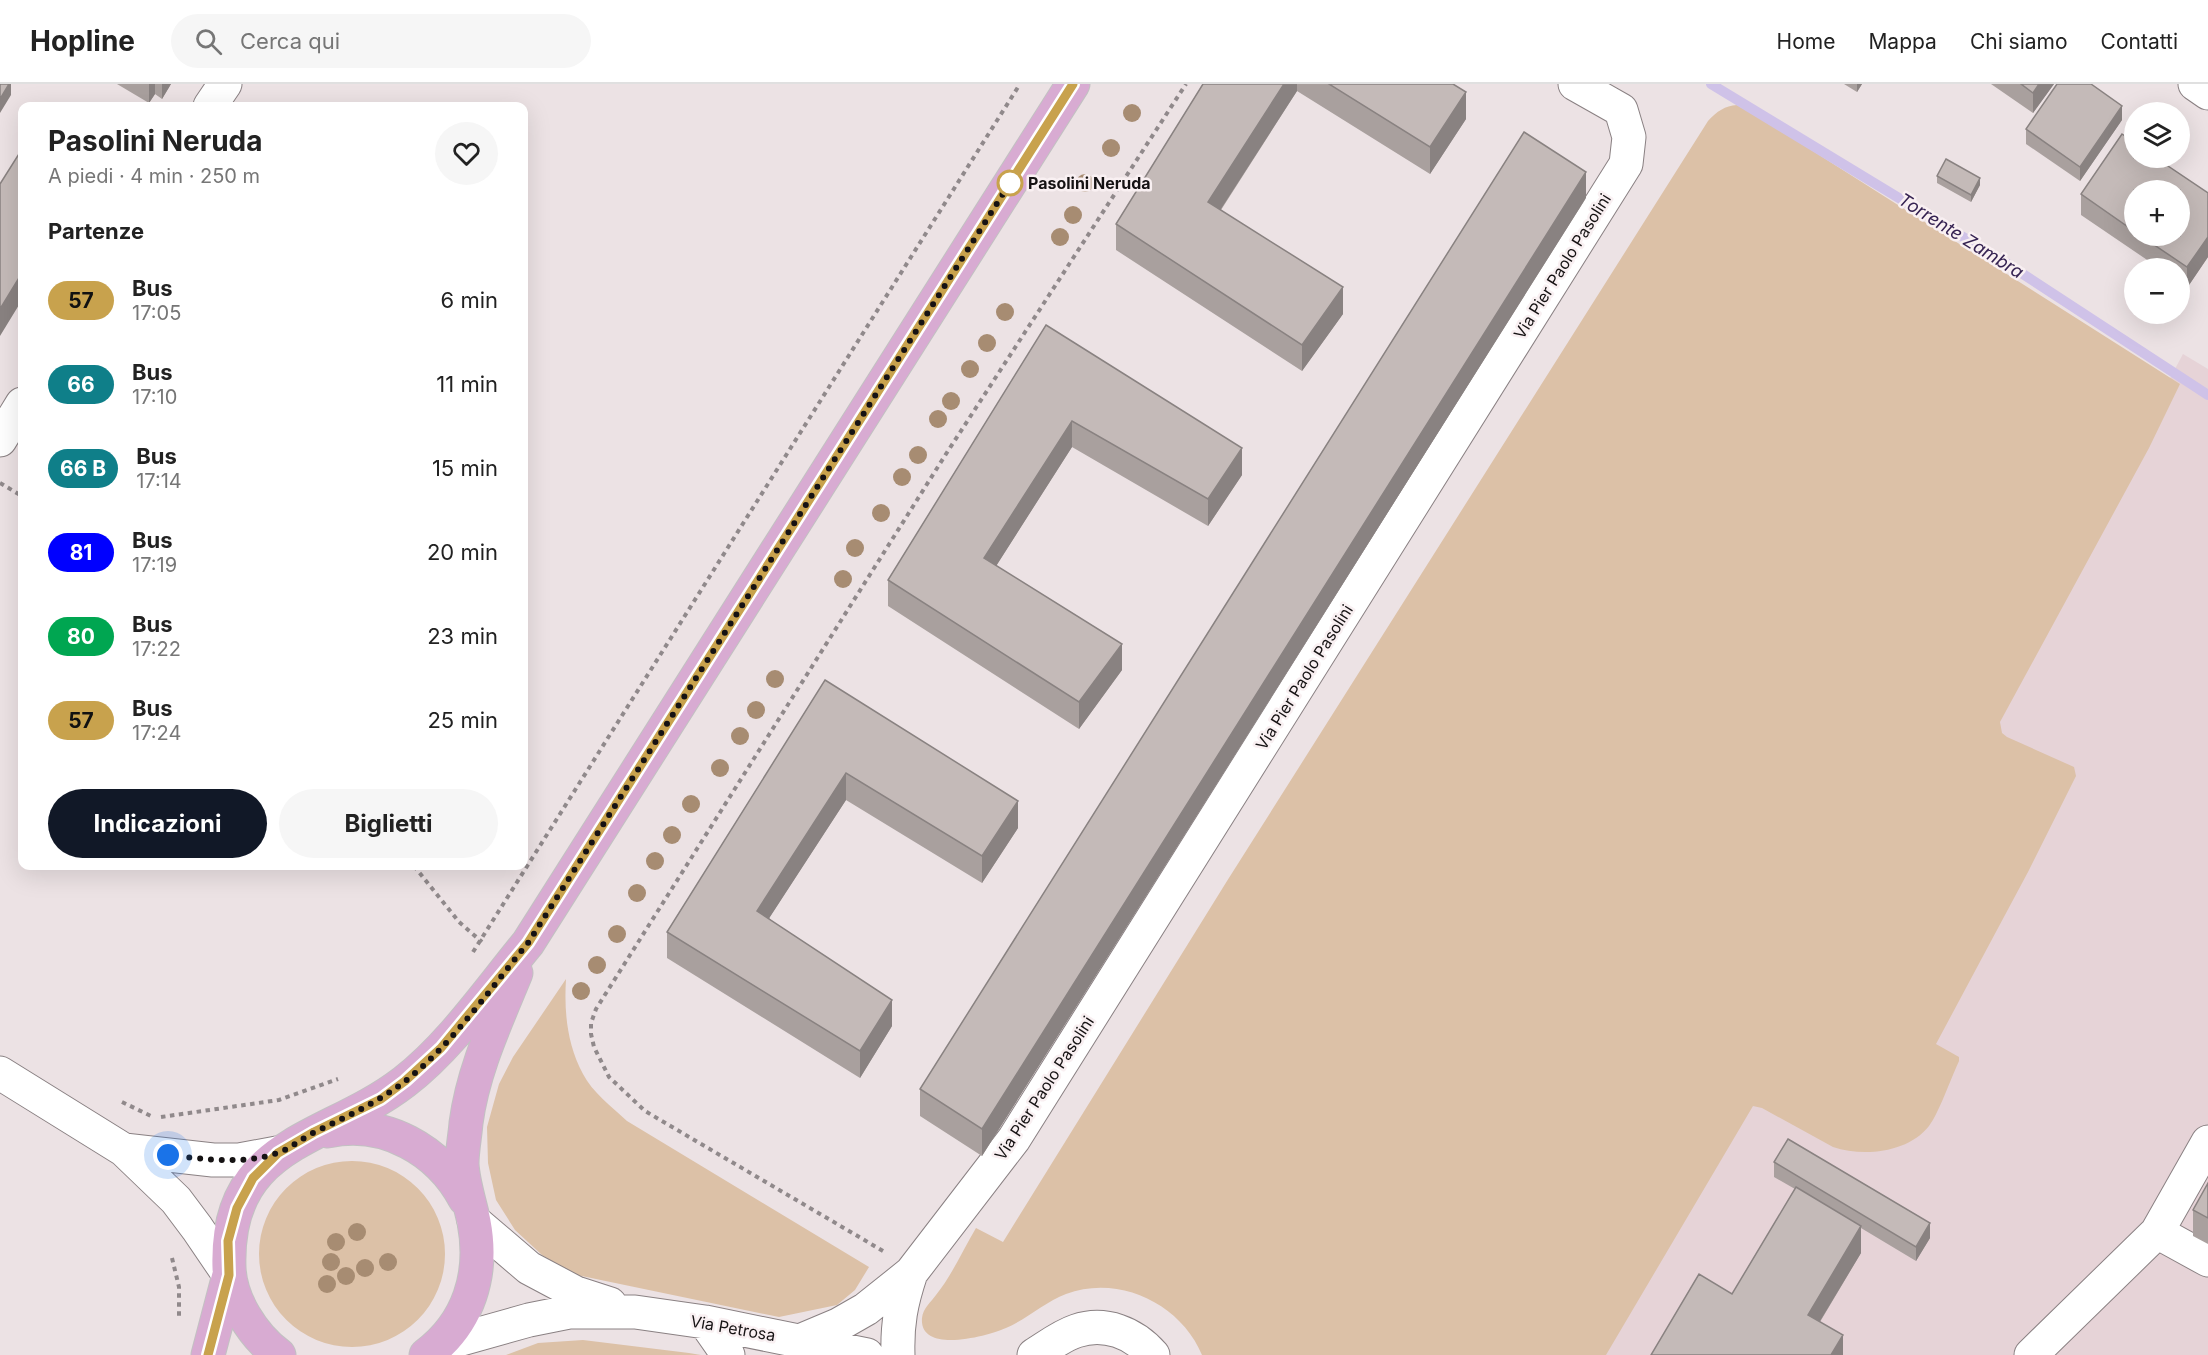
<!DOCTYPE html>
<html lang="it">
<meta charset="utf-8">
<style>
:root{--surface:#fff;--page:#f6f6f6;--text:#222;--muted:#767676;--line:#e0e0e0;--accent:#111827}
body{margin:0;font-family:Inter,sans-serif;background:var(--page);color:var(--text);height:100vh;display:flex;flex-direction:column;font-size:22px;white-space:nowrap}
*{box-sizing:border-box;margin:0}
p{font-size:20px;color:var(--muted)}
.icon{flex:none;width:33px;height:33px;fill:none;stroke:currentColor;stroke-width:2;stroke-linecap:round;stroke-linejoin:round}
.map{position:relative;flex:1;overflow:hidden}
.panel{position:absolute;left:18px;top:18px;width:510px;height:768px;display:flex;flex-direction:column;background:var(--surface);border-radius:12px;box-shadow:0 6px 24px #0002}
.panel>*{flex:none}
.badge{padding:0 12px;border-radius:20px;font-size:21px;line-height:39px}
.tools{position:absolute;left:2124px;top:18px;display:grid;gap:12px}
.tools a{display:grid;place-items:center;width:66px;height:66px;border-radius:50%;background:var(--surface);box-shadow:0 6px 24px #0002;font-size:30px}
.you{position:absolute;width:30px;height:30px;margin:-15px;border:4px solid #fff;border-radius:50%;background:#1a73e8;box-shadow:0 0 0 9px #1a73e833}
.map>.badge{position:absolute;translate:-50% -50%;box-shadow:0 0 0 3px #fff}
h2{padding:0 30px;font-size:22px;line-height:54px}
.round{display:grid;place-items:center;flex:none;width:63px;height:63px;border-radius:32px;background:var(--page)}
.head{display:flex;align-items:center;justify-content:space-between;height:102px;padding:0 30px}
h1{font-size:28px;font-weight:700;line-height:45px}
.action{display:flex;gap:12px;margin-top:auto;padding:12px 30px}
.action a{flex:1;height:69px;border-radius:36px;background:var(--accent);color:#fff;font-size:24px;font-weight:700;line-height:69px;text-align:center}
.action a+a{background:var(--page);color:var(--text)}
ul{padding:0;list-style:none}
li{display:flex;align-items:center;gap:18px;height:84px;padding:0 30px}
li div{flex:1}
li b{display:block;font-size:22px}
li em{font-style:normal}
li .badge{min-width:66px;font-weight:700;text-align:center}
header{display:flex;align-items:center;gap:36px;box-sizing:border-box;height:84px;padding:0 30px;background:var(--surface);border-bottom:2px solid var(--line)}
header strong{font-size:28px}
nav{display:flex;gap:33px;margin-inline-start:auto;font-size:21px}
.search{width:420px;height:54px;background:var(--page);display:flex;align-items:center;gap:15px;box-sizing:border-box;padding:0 21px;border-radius:33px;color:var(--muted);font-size:22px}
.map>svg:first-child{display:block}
</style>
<header>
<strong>Hopline</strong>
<div class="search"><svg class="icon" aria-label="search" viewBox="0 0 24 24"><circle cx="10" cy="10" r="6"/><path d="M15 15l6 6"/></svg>Cerca qui</div>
<nav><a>Home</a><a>Mappa</a><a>Chi siamo</a><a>Contatti</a></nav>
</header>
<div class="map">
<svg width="2208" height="1271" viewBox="0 0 2208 1271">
<rect width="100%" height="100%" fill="#ece2e4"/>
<!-- built -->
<path fill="#e6d3d7" d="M2183,270L2208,285V1271H1604L1763,1000L1982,644Z"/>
<!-- green -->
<path fill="#dcc1a7" d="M1737,21L1783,48L2180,300L2149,364L2000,638L2002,649L2007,653L2074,683L2076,692L2028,788L1936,960L1959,973V977C1951,994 1939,1029 1929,1042C1908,1069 1863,1073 1833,1063L1762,1024L1753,1022L1606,1271H1202C1181,1220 1119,1190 1066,1210C1045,1218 1027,1235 1006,1244C988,1252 919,1271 922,1234C923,1224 931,1218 936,1211C952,1191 963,1166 976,1144L1003,1158L1227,797L1708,37C1717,27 1725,22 1737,21Z
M566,895C564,928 567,960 583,990C592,1008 612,1023 627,1037L869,1183L855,1206L837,1221L779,1233L572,1190L542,1171L515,1146L496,1116L488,1079L487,1043L499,1000L513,973Z
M259 1170a93 93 0 1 1 186 0a93 93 0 1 1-186 0Z
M583,1256L689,1269L701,1271H506L538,1259Z"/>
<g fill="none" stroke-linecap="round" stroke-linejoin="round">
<!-- stream -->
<path stroke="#cfc2e8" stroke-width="10" d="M1711,0L2006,179L2208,311"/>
<!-- minor casing -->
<g stroke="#8a8183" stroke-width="35">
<path id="minor" d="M2195,0L2208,9
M210,22L225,0
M0,356L22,320
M0,989L124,1066L176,1116L197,1144L229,1191
M2208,1058L2157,1148L2208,1176
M124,1066L213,1076H239L277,1069
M474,1137L529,1184L576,1209L610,1220
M705,1238L728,1271
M800,1257L838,1241L866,1225L911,1189L1014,1055L1626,80L1629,53L1621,26L1575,0
M440,1261L529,1236L569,1228H635L705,1238L867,1271
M898,1271C897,1240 901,1219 911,1189
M1034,1271C1047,1263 1061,1252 1076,1247C1105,1237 1134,1249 1153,1271
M2031,1271L2157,1148"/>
</g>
<!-- major casing -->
<g stroke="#c2c1c2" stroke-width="35">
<path id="major" d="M328,1047C385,1035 439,1066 465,1115
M208,1271L229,1191
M279,1271C253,1252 230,1216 229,1183C225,1056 326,1058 404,998C450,963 490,905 528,859L1073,0
M426,1271C469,1239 484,1190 474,1138C470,1119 463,1099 462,1080C462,1067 465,1052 466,1039C473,986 496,938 516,889"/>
</g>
<!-- path -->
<path stroke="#90898b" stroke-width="4" stroke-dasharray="4.5 4.5" stroke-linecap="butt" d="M0,399L22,412
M414,782L459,838L482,858
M473,868L1020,0
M122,1018L151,1032
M161,1033L279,1016L338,995
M883,1167L645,1027L609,993L594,963L591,950V939L596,925L946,370L1186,0
M172,1174L179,1203V1234"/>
<!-- minor -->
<use href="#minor" stroke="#fff" stroke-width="33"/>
<!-- major -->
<use href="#major" stroke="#d8abd2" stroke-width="33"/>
</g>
<!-- trees -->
<g fill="#a78c72">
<circle cx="1132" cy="29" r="9"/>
<circle cx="1111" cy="64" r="9"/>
<circle cx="1085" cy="99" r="9"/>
<circle cx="1073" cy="131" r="9"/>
<circle cx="1060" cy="153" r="9"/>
<circle cx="1005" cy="228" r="9"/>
<circle cx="987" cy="259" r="9"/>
<circle cx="970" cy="285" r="9"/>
<circle cx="951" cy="317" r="9"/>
<circle cx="938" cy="335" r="9"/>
<circle cx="918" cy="371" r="9"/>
<circle cx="902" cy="393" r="9"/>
<circle cx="881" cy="429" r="9"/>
<circle cx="855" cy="464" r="9"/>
<circle cx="843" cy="495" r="9"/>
<circle cx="775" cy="595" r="9"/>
<circle cx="756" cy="626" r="9"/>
<circle cx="740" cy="652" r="9"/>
<circle cx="720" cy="684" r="9"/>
<circle cx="691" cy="720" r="9"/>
<circle cx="672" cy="751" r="9"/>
<circle cx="655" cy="777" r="9"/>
<circle cx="637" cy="809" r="9"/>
<circle cx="617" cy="850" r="9"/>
<circle cx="597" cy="881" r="9"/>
<circle cx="581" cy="907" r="9"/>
<circle cx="357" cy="1148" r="9"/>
<circle cx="336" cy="1158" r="9"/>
<circle cx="331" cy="1178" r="9"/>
<circle cx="388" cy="1178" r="9"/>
<circle cx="365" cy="1184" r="9"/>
<circle cx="346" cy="1192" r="9"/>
<circle cx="327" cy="1200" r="9"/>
</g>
<!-- wall -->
<path fill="#a9a09e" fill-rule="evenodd" d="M117,0H171L162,15L155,10L149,19Z
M1203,0H1453L1466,35L1430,90L1297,7L1221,126L1343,230L1302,287L1116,166V140Z
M1844,0H1862L1857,8Z
M1991,0H2054L2033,29Z
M2122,36L2080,97L2026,60V45Z
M2122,50L2134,58V74H2156L2208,109V173L2187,204L2180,199V184H2159L2081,131V110ZM2134,106H2180V152H2134Z
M1937,92L1980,101L1971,118L1937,99Z
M1586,114L982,1072L920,1032V1005Z
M1046,241L1242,391L1208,442L1072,363L996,482L1122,586L1079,645L888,522V496Z
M825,596L1018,744L982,799L846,716L769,834L892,942L860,994L667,874V848Z
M1774,1078L1930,1154L1916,1177L1861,1144V1169L1820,1238L1843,1271L1732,1210L1795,1105L1774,1093Z
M2208,1099V1160L2193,1152V1126Z"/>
<!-- shaded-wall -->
<path fill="#898281" d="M9,0H11V11L0,29V15Z
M149,0H155V10L149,19Z
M162,0H171L162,15Z
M1284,0H1297V7L1208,145V118Z
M1857,0H1862L1857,8Z
M2039,0H2054L2033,29V9Z
M1466,8V35L1430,90V63Z
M2122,22V36L2080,97V83Z
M1586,88V114L982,1072V1045Z
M1980,94V101L1971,118V111Z
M2208,153V173L2187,204V183Z
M22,189V216L0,252V225Z
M1343,203V230L1302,287V261Z
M1072,337V363L984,501V474Z
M1242,364V391L1208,442V415Z
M1122,560V586L1079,645V618Z
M846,689V716L757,853V827Z
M1018,717V744L982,799V772Z
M892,916V942L860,994V967Z
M1930,1139V1154L1916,1177V1163Z
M1861,1142V1169L1808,1257V1231Z
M1843,1251V1271H1831Z"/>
<!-- building -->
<path fill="#c4bab8" stroke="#898281" stroke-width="1.5" d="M0,0H9L0,15Z
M1203,0H1284L1208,118L1343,203L1302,261L1116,140Z
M1329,0H1453L1466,8L1430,63Z
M2021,0H2039L2033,9Z
M2057,0H2091L2122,22L2080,83L2026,45Z
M1524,48L1586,88L982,1045L920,1005Z
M2122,50L2134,58V74H2156L2208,109V153L2187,183L2141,152H2180V106H2134V147L2081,110Z
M22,65V189L0,225V100Z
M1946,75L1980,94L1971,111L1937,92Z
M1046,241L1242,364L1208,415L1072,337L984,474L1122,560L1079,618L888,496Z
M825,596L1018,717L982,772L846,689L757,827L892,916L860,967L667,848Z
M1788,1055L1930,1139L1916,1163L1774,1078Z
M2208,1099V1134L2193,1126Z
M1796,1103L1861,1142L1808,1231L1843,1251L1831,1271H1651L1699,1190L1732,1210Z"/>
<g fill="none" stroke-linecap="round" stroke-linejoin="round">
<!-- line casing -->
<g stroke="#fff" stroke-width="14">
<path id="line" d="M208,1271L229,1191L228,1157L237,1124L253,1094L278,1069L314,1048L381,1015L405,997L441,964L528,859L1073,0"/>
</g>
<!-- line -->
<use href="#line" stroke="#c8a24d" stroke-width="9"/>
<!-- walk -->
<path stroke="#151213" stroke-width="6" stroke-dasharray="0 10.8" d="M168,1071C202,1075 245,1081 277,1069C291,1065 303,1053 317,1047C347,1032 377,1019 404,998C451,962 490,905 528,859L1010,99"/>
</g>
<!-- markers -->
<circle fill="#fff" stroke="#c8a24d" stroke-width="3" cx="1010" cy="99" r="12"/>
<g text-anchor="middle" stroke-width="5" stroke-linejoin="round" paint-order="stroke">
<!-- stop labels -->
<g font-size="16" font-weight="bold" fill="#151213" stroke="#f9f0f2" text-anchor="start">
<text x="1028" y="105">Pasolini Neruda</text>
</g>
<!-- street labels -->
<g font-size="16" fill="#151213" stroke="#f9f0f2">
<text transform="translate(1562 182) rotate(-58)" y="6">Via Pier Paolo Pasolini</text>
<text transform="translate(1304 593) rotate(-58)" y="6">Via Pier Paolo Pasolini</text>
<text transform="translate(1044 1004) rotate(-57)" y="6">Via Pier Paolo Pasolini</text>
<text transform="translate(733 1244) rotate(10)" y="6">Via Petrosa</text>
</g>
<!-- water labels -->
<g font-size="18" font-style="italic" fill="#362352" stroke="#f9f0f2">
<text transform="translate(1961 152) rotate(32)" y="6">Torrente Zambra</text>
</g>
</g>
</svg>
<div class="tools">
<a><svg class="icon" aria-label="layers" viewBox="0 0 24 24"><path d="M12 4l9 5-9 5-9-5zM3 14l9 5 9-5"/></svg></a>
<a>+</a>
<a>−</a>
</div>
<div class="you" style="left:168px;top:1071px"></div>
<section class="panel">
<div class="head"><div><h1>Pasolini Neruda</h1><p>A piedi · 4 min · 250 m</p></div><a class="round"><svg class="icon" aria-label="heart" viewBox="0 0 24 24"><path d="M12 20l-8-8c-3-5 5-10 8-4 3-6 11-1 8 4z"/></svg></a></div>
<h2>Partenze</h2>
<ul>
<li><span class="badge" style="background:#c8a24d;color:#111">57</span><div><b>Bus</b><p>17:05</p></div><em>6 min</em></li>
<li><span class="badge" style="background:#0f7f89;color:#fff">66</span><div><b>Bus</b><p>17:10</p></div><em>11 min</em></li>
<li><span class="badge" style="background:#0f7f89;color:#fff">66 B</span><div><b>Bus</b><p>17:14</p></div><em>15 min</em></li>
<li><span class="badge" style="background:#00f;color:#fff">81</span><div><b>Bus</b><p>17:19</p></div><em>20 min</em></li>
<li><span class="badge" style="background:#00a651;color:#fff">80</span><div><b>Bus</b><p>17:22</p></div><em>23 min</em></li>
<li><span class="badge" style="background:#c8a24d;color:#111">57</span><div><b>Bus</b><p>17:24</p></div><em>25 min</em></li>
</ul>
<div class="action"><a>Indicazioni</a><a>Biglietti</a></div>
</section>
</div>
